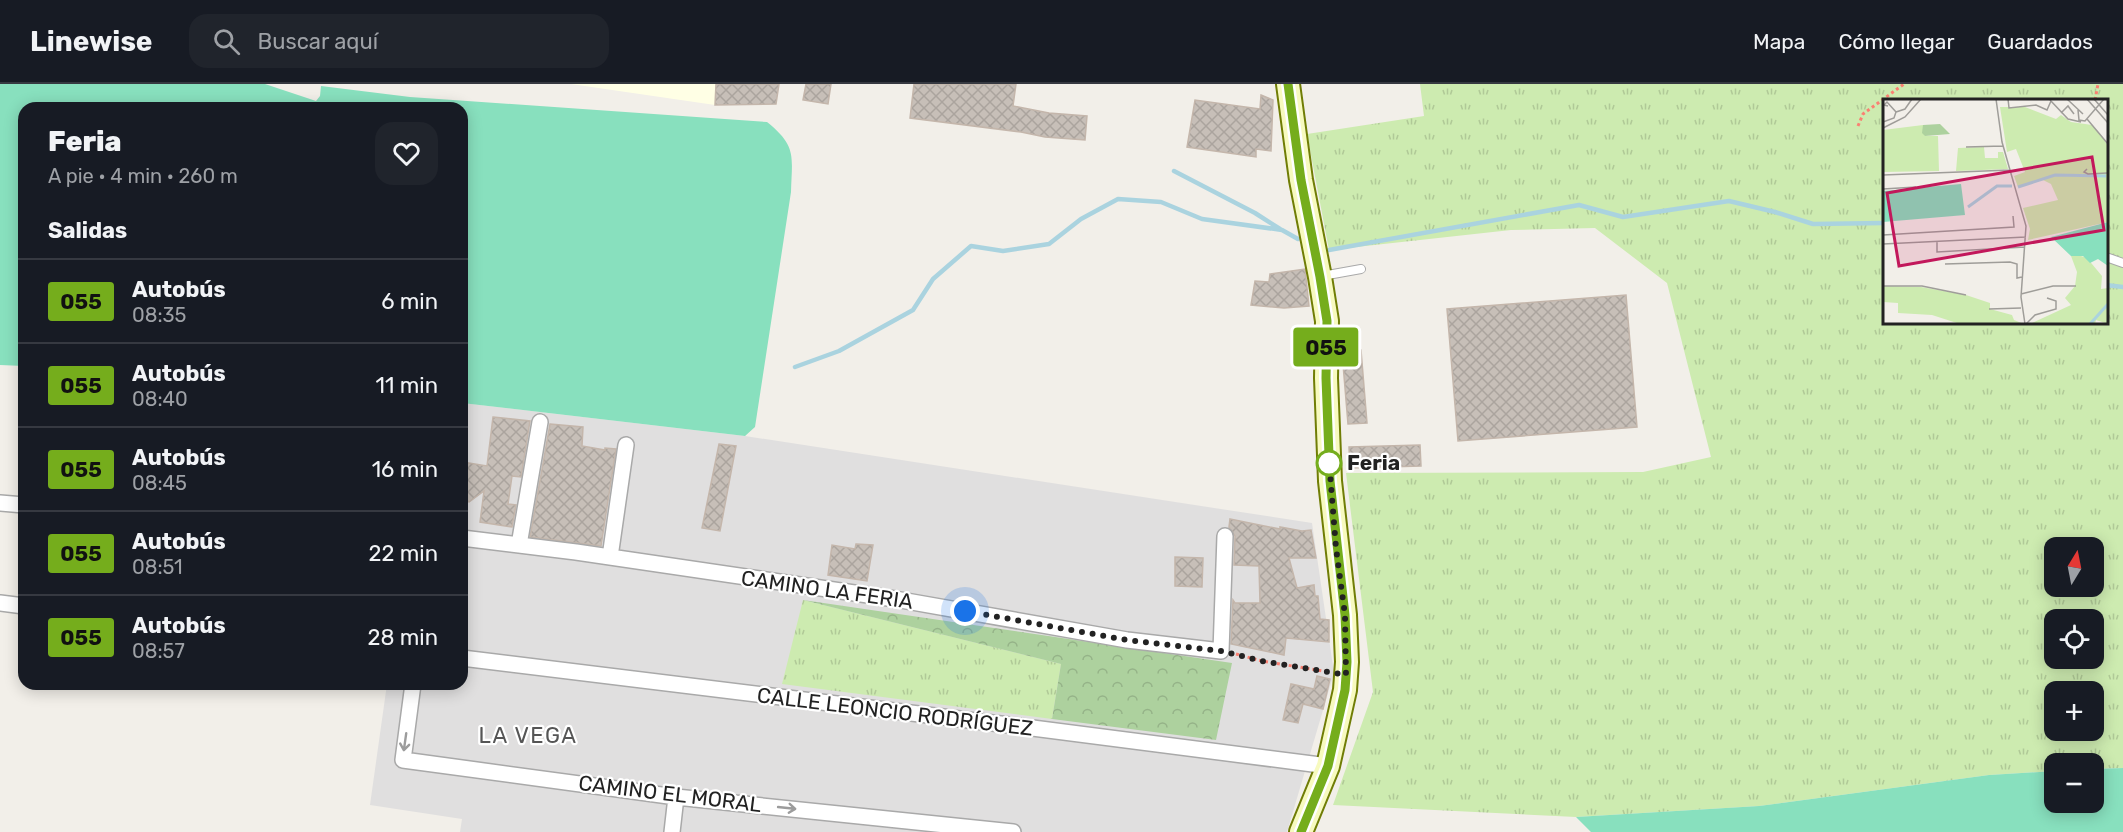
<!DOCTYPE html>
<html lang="es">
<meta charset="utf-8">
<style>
:root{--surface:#171b24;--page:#20242c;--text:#f1f3f6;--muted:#9ea1a6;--line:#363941}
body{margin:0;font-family:Rubik,sans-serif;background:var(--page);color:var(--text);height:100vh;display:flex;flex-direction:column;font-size:22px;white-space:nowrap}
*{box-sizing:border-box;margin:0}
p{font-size:20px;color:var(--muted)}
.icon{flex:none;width:33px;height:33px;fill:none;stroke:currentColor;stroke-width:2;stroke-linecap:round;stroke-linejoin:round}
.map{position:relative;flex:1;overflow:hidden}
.sheet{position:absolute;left:18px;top:18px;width:450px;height:588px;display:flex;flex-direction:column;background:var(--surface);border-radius:18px;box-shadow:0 3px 15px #0003}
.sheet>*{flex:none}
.badge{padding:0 12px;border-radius:4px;font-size:21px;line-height:39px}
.needle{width:39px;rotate:10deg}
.tools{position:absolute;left:2044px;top:453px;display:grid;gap:12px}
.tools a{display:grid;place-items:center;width:60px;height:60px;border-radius:12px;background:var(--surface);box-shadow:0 3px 15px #0003;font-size:30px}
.you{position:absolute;width:30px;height:30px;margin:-15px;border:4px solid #fff;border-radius:50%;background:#1a73e8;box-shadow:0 0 0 9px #1a73e833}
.map>.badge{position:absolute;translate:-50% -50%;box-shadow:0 0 0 3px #fff}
h2{padding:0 30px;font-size:22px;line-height:54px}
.round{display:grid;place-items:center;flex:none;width:63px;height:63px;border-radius:18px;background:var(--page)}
.summary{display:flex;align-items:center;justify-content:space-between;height:102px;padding:0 30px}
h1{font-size:28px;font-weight:800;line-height:45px}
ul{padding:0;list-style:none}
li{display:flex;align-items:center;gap:18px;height:84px;padding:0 30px;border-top:2px solid var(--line)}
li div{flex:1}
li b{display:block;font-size:22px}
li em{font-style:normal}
li .badge{min-width:66px;font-weight:700;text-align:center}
header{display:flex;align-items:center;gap:36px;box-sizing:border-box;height:84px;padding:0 30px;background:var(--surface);border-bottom:2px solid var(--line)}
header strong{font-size:28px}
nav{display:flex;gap:33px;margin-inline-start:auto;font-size:21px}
.search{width:420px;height:54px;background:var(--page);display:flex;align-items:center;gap:15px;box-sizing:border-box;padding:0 21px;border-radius:18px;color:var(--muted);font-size:22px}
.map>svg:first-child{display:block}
</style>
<header>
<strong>Linewise</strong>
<div class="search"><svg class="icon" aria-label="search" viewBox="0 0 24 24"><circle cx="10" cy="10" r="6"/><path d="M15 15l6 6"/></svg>Buscar aquí</div>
<nav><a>Mapa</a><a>Cómo llegar</a><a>Guardados</a></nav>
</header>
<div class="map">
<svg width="2123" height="748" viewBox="0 0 2123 748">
<defs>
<pattern id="grass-tufts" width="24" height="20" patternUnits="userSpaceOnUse" patternTransform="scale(1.5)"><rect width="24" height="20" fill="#cdebb0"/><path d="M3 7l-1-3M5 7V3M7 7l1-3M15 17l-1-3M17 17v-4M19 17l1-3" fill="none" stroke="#b0c997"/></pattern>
<pattern id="forest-crowns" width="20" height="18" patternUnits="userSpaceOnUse" patternTransform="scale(1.5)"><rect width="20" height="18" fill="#add19e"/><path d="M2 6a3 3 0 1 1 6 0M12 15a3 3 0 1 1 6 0" fill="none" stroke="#95b388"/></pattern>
<pattern id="building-cross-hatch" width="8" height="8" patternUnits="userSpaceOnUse" patternTransform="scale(1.5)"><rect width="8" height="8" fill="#c7bfb8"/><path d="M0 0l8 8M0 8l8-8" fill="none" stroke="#aba49e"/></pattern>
</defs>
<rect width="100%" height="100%" fill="#f2efe9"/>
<!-- residential -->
<path fill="#e0dfdf" d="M462,319L745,352L1312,439L1334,589L1287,748H460L462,735L370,721L387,600H462Z"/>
<!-- education -->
<path fill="#ffffe5" d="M571,0H716L715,21Z"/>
<!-- grass -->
<path fill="url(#grass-tufts)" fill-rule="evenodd" d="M1420,0H2123V684L2094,685V680H2055V687L1989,691L1759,722L1576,733L1333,721L1373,608L1346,389L1643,388L1711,373L1667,199L1595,144L1511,146L1329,166L1307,50L1424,32ZM1884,16H2106V238H1884ZM2055,464H2094V502H2055ZM2055,536H2094V574H2055ZM2055,608H2094V646H2055Z
M803,516L1061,580L1052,635L782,600Z"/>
<!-- forest -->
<path fill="url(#forest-crowns)" d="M803,516L1232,579L1216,656L1052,635L1061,580Z"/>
<!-- pitch -->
<path fill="#88e0be" d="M0,0H265L316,17L320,12L321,2L410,13L767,38C797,62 792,72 791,108L755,343L745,352L462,319V24H24V282L0,281Z
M2123,684V748H1591L1576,733L1759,722L1989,691L2055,687V718H2094V685Z"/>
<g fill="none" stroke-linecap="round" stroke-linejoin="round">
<!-- stream -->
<path stroke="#aad3df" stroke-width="4.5" d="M1174,87L1255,129L1280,145
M1329,166L1579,121L1623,133L1729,117L1775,128L1813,140L1884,139
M2106,201L2123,203
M795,283L839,267L913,226L933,195L971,162L1003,167L1049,160L1081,135L1118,115L1161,118L1202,135L1282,146L1298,155"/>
</g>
<!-- building -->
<path fill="url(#building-cross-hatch)" stroke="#c4b6ab" stroke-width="1.5" d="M716,0H779L776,20L715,21Z
M806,0H831L828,20L803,16Z
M914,0H1016L1013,22L1049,29L1087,32L1085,56L1045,53L1021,48L910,34Z
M1261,11L1273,16L1271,67L1256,65V73L1187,63L1195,16L1260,25Z
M1305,185L1309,222L1284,224L1251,221L1255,197L1269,198L1270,190Z
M1626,211L1637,343L1458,357L1447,225Z
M1361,266L1367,339L1348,340L1342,268Z
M493,333L530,337L521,393L512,392L508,420L516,421L512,443L480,438L484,407L469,418L467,416L462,420V378L487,382Z
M550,340L583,343L582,362L605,366V364L616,365L601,462L530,453Z
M719,360L736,362L720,447L702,444Z
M1420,361L1421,382L1350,384L1349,363Z
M1230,435L1280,445V443L1302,447L1311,446L1316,474H1289L1297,504L1314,501L1315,512H1318L1320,535L1329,536V558L1286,554L1284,571L1231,560L1233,516L1235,519H1260L1259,482L1234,481L1235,452L1229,443Z
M856,460L873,461L867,497L828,491L832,461L855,465Z
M1175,473L1203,474L1202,503L1175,502Z
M1317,592L1330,595L1323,625L1303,620L1298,639L1283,636L1291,600L1314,605Z"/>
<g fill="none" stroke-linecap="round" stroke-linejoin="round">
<!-- lane casing -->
<g stroke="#a9a9a9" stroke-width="10">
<path id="lane" d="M2106,173L2123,179
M1322,192L1361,185"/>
</g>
<!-- street casing -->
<g stroke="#a9a9a9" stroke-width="18">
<path id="street" d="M0,419L24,421
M462,454L576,468L895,515L1127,556L1221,567L1225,452
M519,461L540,338
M610,473L626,361
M0,519L24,522
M462,574L1009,641L1328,682
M413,600L403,676L676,713L1013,748
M672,748L676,713"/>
</g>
<!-- secondary casing -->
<g stroke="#707d05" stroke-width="26">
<path id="secondary" d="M1288,0L1301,96L1320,193L1327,237L1326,294L1330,397L1345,531L1347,578L1345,606L1328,682L1301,748"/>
</g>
<!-- path -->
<path stroke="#fa8072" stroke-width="3" stroke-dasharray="3 3" stroke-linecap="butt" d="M2095,16L2098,0
M1858,42L1863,30L1904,0
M1236,570L1262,577L1329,588"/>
<!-- lane -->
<use href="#lane" stroke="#fff" stroke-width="8"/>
<!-- street -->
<use href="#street" stroke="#fff" stroke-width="15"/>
<!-- secondary -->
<use href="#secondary" stroke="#f7fabf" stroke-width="22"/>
</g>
<!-- one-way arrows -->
<defs><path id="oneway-shaft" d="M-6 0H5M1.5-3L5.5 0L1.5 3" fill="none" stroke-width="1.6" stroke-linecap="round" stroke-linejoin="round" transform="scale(1.5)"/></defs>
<g stroke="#9c9c9c">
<use href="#oneway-shaft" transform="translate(405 658) rotate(98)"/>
<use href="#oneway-shaft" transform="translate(787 724) rotate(6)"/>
</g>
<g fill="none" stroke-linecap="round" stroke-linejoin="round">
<!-- line casing -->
<g stroke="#fff" stroke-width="14">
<path id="line" d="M1288,0L1301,96L1320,193L1327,237L1326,294L1330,397L1345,531L1347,578L1345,606L1328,682L1301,748"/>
</g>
<!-- line -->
<use href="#line" stroke="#75ad1c" stroke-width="9"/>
<!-- walk -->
<path stroke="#222" stroke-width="6" stroke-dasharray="0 10.8" d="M965,527L1127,556L1221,567L1262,577L1346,591L1345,531L1336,464L1329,376V379"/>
</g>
<!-- markers -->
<circle fill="#fff" stroke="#75ad1c" stroke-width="3" cx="1329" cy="379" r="12"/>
<g text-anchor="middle" stroke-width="4.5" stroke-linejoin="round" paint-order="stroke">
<!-- stop labels -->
<g font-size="21" font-weight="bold" fill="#222" stroke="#fff" text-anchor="start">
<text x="1347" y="386">Feria</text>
</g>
<!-- street labels -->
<g font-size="21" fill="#222" stroke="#fff">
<text transform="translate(827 506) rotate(8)" y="7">CAMINO LA FERIA</text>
<text transform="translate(895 628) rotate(7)" y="7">CALLE LEONCIO RODRÍGUEZ</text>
<text transform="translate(670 710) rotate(7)" y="7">CAMINO EL MORAL</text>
</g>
<!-- neighbourhood labels -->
<g font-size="22" letter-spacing="1.5" fill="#555" stroke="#fff">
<text x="528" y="659">LA VEGA</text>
</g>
</g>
<!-- overview -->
<g transform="translate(1883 15)">
<rect width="225" height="225" fill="#f2efe9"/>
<path d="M117,8H142L173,20L178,16L188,23L209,26L219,37L225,47V123L145,141L147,130L140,109L175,101L168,85L160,81L135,88L131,77L142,73L133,50L124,53ZM40,26L42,37H55L56,72L0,73V31ZM101,48L102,59H115V53H120L125,70L73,72L75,49ZM195,156L204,159L219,177L218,190L225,189V225L213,221L212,225H147L188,206L182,199L192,187L194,173L188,157ZM0,187L38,188L83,196L107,204V210L129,216L131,221L141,225H77L49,216L15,214V204L0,203Z" fill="#cdebb0"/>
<path d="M57,25L67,35L42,37L39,34L40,26Z" fill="#add19e"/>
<path d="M78,85L82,116L0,123V92ZM225,123V167L215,160L207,164L200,157H188L168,138Z" fill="#88e0be"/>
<path fill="none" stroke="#aad3df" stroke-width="3" d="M135,88L172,76L223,77M85,108L114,87H129M207,225L225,205"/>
<path fill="none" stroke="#9f9d99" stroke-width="1.5" d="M113,0L119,43L143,127L138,198L142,225M125,0L126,9L153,6L164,11L168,2M184,0L200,15M204,0L225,24M211,0L225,16M167,1L185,20L198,23M195,11L196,21L202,22L221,0M13,13L22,10L29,0M178,14L185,7L191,15M204,20L225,45M0,23L11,19L13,13L4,3L1,6L5,7M0,29L22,18L38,0M83,48L120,47M225,59V78M204,70L201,73L205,75L224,74M0,76L127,71M0,90L33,88M0,136L131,128L130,117M54,142V153L142,148M0,145L143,138M62,165L127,163L134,165V179L139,178M0,187H39L83,196M138,195L170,187H193M106,210L138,209M143,225L152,216L173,210V202L164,199"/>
<path fill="#c2185b" fill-opacity="0.15" stroke="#c2185b" stroke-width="3" d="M209,58L221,131L16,167L4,94Z"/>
<rect width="225" height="225" fill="none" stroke="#222" stroke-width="3"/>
</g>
</svg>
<div class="tools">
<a><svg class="needle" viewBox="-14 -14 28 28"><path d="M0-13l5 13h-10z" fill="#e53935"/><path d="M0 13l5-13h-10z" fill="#9ea1a6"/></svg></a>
<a><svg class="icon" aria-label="locate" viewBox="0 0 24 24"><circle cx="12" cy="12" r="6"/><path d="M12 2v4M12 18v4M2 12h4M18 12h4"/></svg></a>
<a>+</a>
<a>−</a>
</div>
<div class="you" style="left:965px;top:527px"></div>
<b class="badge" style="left:1326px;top:263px;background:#75ad1c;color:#111">055</b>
<section class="sheet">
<div class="summary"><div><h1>Feria</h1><p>A pie · 4 min · 260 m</p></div><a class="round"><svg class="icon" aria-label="heart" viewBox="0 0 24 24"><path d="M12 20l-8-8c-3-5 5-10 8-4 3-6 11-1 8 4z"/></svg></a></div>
<h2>Salidas</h2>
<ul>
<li><span class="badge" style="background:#75ad1c;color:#111">055</span><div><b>Autobús</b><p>08:35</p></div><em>6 min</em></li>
<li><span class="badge" style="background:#75ad1c;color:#111">055</span><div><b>Autobús</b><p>08:40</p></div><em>11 min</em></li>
<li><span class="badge" style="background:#75ad1c;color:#111">055</span><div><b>Autobús</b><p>08:45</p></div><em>16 min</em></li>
<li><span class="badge" style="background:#75ad1c;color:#111">055</span><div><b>Autobús</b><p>08:51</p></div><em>22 min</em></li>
<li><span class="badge" style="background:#75ad1c;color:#111">055</span><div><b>Autobús</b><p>08:57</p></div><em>28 min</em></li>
</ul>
</section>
</div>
